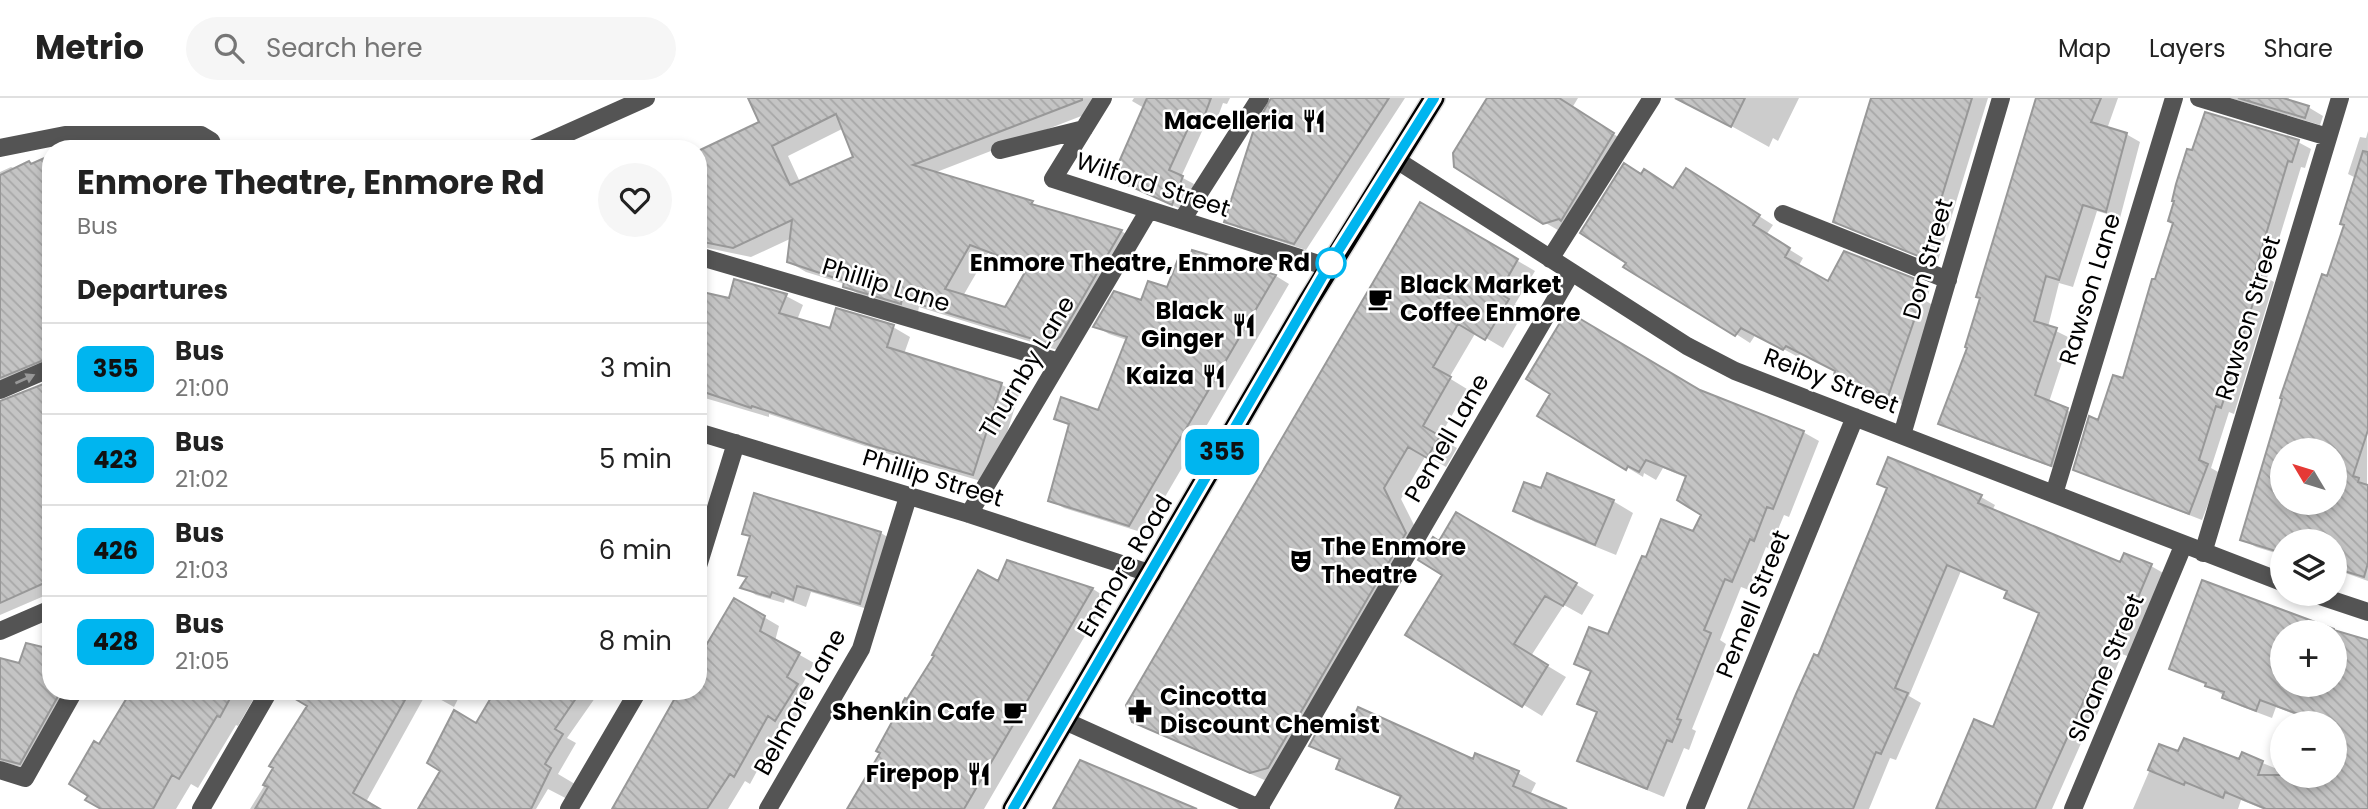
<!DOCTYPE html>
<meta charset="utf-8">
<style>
:root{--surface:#fff;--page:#f6f6f6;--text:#222;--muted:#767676;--line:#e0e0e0}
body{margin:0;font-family:Poppins,sans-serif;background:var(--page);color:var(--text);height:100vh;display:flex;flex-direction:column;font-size:26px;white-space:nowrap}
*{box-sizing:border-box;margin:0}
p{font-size:23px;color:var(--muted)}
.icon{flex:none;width:38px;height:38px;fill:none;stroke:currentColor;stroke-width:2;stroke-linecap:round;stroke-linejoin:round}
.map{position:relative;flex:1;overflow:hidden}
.sheet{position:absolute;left:42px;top:42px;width:665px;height:560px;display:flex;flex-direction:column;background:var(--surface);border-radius:28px;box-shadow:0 4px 10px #0003}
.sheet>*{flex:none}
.badge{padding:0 14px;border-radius:10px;font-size:24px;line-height:46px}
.needle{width:46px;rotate:308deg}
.controls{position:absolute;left:2270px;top:340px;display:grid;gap:14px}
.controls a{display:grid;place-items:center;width:77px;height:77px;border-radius:50%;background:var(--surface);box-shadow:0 4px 10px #0003;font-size:35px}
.map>.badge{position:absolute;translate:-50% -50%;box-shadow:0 0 0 4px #fff}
h2{padding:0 35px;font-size:26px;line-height:63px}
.round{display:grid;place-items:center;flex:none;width:74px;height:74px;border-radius:37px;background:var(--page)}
.summary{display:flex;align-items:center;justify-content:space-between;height:119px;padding:0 35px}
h1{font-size:33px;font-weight:700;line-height:52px}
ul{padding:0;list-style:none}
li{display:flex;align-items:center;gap:21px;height:91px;padding:0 35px;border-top:2px solid var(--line)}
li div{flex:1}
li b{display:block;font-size:26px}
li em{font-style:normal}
li .badge{min-width:77px;font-weight:700;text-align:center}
header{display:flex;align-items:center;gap:42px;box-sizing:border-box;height:98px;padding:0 35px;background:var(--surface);border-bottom:2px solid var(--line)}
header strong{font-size:33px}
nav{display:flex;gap:38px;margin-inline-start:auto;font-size:24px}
.search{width:490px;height:63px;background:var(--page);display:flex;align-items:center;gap:18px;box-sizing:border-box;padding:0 24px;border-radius:38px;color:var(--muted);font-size:26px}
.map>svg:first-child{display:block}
</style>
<header>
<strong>Metrio</strong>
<div class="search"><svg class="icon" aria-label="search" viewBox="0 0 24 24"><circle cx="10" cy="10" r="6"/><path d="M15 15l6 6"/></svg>Search here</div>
<nav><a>Map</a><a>Layers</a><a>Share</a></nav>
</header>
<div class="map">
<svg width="2368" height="711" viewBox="0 0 2368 711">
<defs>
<pattern id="building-back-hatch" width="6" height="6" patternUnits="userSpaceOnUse" patternTransform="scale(1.75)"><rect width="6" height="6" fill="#c4c4c4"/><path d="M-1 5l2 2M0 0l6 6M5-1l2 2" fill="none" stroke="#a7a7a7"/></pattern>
</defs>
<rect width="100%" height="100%" fill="#fff"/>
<!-- shadow -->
<path fill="#0003" fill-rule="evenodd" d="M750,0H1105L1097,12L934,75L1121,133L1138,143L1067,255L919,209L918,214L862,198L845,188V186L806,174L789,164L792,140L751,159L698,148V55L762,25ZM844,30L856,60L800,84L788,58ZM988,155L1029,171L1006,211L963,198Z
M1134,0H1230L1227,6L1223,5L1213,32L1204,29L1181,79L1194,86L1185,113L1126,86L1144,10L1132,3Z
M1273,0H1405L1306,152L1238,130L1226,123Z
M1490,0H1578L1572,10L1631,47L1579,131L1563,135L1544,124Z
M1713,0H1799L1778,43L1773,40L1769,49L1706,14Z
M1872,0H1988L1937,166L1849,131L1835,123Z
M2037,0H2118L2107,31L2126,36L2140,44L2120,120L2097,113L2073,189L2059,185L2048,229L2070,240L2049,304L2081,319L2065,374L1954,333L1941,325L1969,249Z
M2230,0H2289L2288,3L2308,9L2323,18L2320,27Z
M2368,33L2367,386L2368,483L2334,471V443H2282V457L2256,449L2242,441L2346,127L2356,80L2348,76L2360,39L2366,40ZM2282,352H2334V404H2282Z
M2298,44L2311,51L2305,70L2301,69L2267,180L2274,184L2238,303L2234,316L2229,314L2211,370L2220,375L2202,422L2088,378L2075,371L2099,324L2124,282Z
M51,61V265L0,283V74L11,69L16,71L29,65L33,67Z
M1642,77L1674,92L1701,81L1773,127L1766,137L1803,160L1798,169L1828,185L1915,183L1930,191L1926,203L1936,209L1902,306L1850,284L1836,276L1837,273L1801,255L1798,259L1756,236L1750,245L1736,236Z
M1421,106L1535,173L1515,206L1525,212L1503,250L1476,234L1449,280L1467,291L1439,340L1457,350L1446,369L1426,357L1401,401L1423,445L1269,684L1152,633L1134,623Z
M1193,154L1276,178L1289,186L1144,435L1064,410L1050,402L1071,329L1056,320L1099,314L1127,242L1109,236L1095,228L1168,192L1191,161Z
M736,183L786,198L803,207L797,222L831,232L893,229L910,239L904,256L1002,287L1019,296L991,386L892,357L769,316V319L698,298V193L730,203Z
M1701,294L1803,334L1819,343L1789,419L1784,417L1770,451L1766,449L1749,492L1741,489L1720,542L1726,546L1692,631L1696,633L1689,652L1684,650L1664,699L1595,671L1579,662L1598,615L1579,605L1592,575L1577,566L1609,539L1694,436L1703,417L1687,380L1663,370L1656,382L1644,375L1643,379L1540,317Z
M51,295V495L0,517V324Z
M698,381L705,384L698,407Z
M1542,393L1613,403L1633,415L1616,457L1535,424L1515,413Z
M755,397L881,435L894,443L874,513L811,494L806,509L785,501L784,505L756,497L743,489L748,481L740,476L751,439L744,435Z
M1981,399L1995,407L1992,413L2121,467L2151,468L2165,476L2130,559L2122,556L2097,617L2094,616L2052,711H1937L1994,631L2041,516L2007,500L2009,494L1961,473L1909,598L1921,605L1896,662L1890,660L1869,711H1748L1819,560Z
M1456,416L1594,497L1582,517L1564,507L1531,558L1566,579L1542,618L1408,537L1444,477L1439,445Z
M1008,465L1093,491L1107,500L984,711H848L999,485Z
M2203,484L2368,544V711H2263L2241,702L2238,711H2133L2160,648L2179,656L2240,663L2243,657L2282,673V677H2334V625H2317L2276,609L2272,620L2240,608L2209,588L2187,579L2171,570ZM2282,534H2334V586H2282Z
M735,502L779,528L775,543L814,565L801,589L812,596L791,630L783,625L750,686L745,683L728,711H614L698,593Z
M48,537L51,538V593H80L34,673L0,663V561L20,568L43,551Z
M133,593H258L238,628L236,627L198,690L191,686L176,711H105L99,648Z
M314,593H462L454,609L427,594L366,704L377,711H250L276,669L309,608Z
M508,593H592L590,597L595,600L567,640L576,645L558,676L585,692L577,706L548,691L536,711H420L477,627Z
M1347,639L1474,663L1518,675L1536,685L1530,697L1562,711H1397L1402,700L1356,680L1338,670L1341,663L1311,647Z"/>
<!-- building -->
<path fill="url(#building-back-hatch)" stroke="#989898" stroke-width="2" fill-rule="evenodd" d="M748,0H1082V2L913,67L1033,103L1031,106L1122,132L1060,239L1049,246L902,201L901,206L843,189L844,183L787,164L792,122L733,150L698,143V53L759,24ZM836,16L853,59L790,87L772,48ZM970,147L1028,169L1005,209L945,191Z
M1147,0H1211L1201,27L1191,24L1169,72L1183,78L1172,107L1112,80Z
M1271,0H1389L1294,146L1224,124L1254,31Z
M1487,0H1559L1614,35L1561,123L1559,121L1543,126L1454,69L1453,55Z
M1675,0H1745L1731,29Z
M1871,0H1972L1923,160L1833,124Z
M2036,0H2101L2091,24L2127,35L2106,114L2083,107L2059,182L2046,178L2034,223L2057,230L2035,297L2068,310L2051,368L1938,326L1967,250L1965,249L1980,200L1976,199Z
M2238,0H2283L2309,8L2305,20Z
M2205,14L2299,42L2292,64L2288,63L2255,173L2262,175L2226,295L2221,310L2216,308L2199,362L2208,366L2189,416L2073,372L2089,318L2098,322L2113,277L2123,280L2152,181H2155L2173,125L2168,123L2174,103H2172L2176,86L2187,51L2192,52Z
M2363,53L2368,54V332L2353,378L2359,380L2358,384L2368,387V465L2364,479L2334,470V443H2282V455L2240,442L2282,301L2280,300L2322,176L2327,178L2344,127L2340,126ZM2282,352H2334V404H2282Z
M51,57V259L0,280V77L29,63L31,66Z
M1624,65L1641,76L1644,71L1673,90L1686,70L1760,117L1753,127L1790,150L1785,159L1828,183L1844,153L1916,181L1912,195L1922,199L1888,299L1834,277L1835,273L1786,248L1783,252L1741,230L1735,238L1623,169L1626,165L1580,135Z
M1420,104L1518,161L1499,195L1509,201L1485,242L1458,226L1433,269L1451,279L1423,328L1440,338L1427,360L1408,349L1384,390L1406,435L1268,670L1250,675L1132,624L1126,607Z
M1192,152L1276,177L1129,428L1048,403L1069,326L1054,321L1061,299L1098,312L1127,239L1093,229L1114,193L1141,202L1148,183L1167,189L1180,156L1190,159Z
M734,181L787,196L779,215L830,230L836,210L894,227L887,249L1002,285L973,377L873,348L752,308L751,310L698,292V193L729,200Z
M1567,213L1700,292L1804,333L1773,411L1767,409L1754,443L1750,441L1732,484L1725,481L1704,532L1711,535L1677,621L1681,622L1672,644L1667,642L1647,691L1577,663L1597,614L1577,606L1591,573L1574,566L1589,529L1608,536L1642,458L1646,459L1661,421L1693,433L1701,417L1677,402L1686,378L1646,362L1639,374L1628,368L1626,372L1537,318L1550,296L1526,281Z
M51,283V482L0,505V303Z
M1888,359L1982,397L1978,405L2120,464L2124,455L2152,466L2116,552L2108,549L2035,711H1936L1974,621L1993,629L2039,515L2004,500L2007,493L1947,467L1895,590L1908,595L1881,656L1876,654L1853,711H1748L1796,596L1814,556L1818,558L1887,390L1877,386Z
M1547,375L1614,402L1595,447L1513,413L1524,384L1541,390Z
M754,395L881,434L860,506L797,488L793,502L772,494L770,499L740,490L747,479L738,477L750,438L742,436Z
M1456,414L1577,485L1563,508L1545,498L1514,546L1548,567L1522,609L1405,537L1442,477L1418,462L1433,439L1439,443Z
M1007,462L1093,490L964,711H847L880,655L876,653L905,600L907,601L934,558L932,557L978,472L998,483Z
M2202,482L2334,531V534H2282V586H2334V532L2368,542V711H2266L2225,694L2223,700L2185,684L2184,687L2148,672L2159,646L2178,653L2184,640L2239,661L2242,654L2263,663L2258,677H2334V625H2322L2260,602L2256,613L2222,600L2224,594L2205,588L2206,585L2169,571Z
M734,500L765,518L760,533L800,555L787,579L798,586L775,623L768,618L734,679L730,676L707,711H612L679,593H698V561Z
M26,545L51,551V593H61L20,666L0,661V560L19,565Z
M131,593H234L220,619L217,618L179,681L172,677L153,711H101L85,702L88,698L69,686L94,643L99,646Z
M282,593H410L353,695L380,711H255L268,689L263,687L273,670L269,668L307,608Z
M495,593H581L555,631L563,636L545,666L551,670L531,711H418L440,673L427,665L454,612L476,625Z
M1358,609L1473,661L1475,655L1519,673L1513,688L1567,711H1395L1401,698L1336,671L1340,661L1309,648L1321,626L1346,637Z
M1080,662L1197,711H1053Z"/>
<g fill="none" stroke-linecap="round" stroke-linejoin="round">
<!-- highway casing -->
<g stroke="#dbdbdb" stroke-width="24">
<path id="highway" d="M1013,711L1308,204L1434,0"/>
</g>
<!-- minor -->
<path stroke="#545454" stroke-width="18" d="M1103,0L1053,81L1328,169
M2199,0L2328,39
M0,50L65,37H201L211,43L214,51
M532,51L646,0
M1000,52L1084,31
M1395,61L1687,248L1735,273L2282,484
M1783,116L1948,182
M1182,122L1260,0
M698,158L1059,264
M1550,161L1652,0
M0,292L51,270
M698,334L969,416L1152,476
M1902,337L2001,0
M2054,396L2174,0
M969,416L1149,112
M2203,455L2340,0
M698,468L736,345
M2311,495L2368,514
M0,533L51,511
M1065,623L1261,711
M0,672L25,680L74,593
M1259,710L1571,175
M201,711L269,593
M569,711L638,593
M768,711L861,551L908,399
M1695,711L1855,319
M2073,711L2183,448"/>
<!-- highway -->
<use href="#highway" stroke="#000" stroke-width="21"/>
</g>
<!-- one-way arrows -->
<defs><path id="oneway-solid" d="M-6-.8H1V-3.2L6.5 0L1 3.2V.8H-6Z" transform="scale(1.75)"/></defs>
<use fill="#989898" href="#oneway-solid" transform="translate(25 281) rotate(-24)"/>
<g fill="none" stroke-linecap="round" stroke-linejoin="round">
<!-- line casing -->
<g stroke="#fff" stroke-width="16">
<path id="line" d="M1013,711L1328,169L1434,0"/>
</g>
<!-- line -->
<use href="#line" stroke="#00b5ef" stroke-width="10"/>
</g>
<!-- icons -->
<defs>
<g id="restaurant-bare" transform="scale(1.89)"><path d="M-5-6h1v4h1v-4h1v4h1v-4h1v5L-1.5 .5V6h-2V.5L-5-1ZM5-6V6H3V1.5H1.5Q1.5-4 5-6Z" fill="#000" stroke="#fff" stroke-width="2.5" paint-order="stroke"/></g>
<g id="cafe-bare" transform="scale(1.89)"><path d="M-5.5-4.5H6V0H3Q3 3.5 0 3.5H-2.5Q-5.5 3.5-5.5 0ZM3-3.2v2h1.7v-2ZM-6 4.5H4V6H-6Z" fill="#000" stroke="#fff" stroke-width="2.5" paint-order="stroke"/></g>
<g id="theatre-bare" transform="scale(1.89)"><path d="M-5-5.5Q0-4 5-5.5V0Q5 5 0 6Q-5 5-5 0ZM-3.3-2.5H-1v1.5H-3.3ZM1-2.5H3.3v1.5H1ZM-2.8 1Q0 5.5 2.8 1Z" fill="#000" stroke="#fff" stroke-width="2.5" paint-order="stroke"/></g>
<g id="pharmacy-bare" transform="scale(1.89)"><path d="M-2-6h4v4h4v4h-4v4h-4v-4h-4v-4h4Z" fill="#000" stroke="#fff" stroke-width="2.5" paint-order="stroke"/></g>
</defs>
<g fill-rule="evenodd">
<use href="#restaurant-bare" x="1314" y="23"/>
<use href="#cafe-bare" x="1380" y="201"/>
<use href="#restaurant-bare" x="1244" y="227"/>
<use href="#restaurant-bare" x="1214" y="278"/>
<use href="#theatre-bare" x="1301" y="463"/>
<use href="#pharmacy-bare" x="1140" y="613"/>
<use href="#cafe-bare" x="1015" y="614"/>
<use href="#restaurant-bare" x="979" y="676"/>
</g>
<!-- markers -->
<circle fill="#fff" stroke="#00b5ef" stroke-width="3.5" cx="1331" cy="165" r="14"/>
<g text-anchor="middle" stroke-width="5" stroke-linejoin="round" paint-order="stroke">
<!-- poi labels -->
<g font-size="24" font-weight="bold" fill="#000" stroke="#fff" text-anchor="end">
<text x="1294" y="31">Macelleria</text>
<text x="1400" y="195" text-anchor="start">Black Market<tspan x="1400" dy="28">Coffee Enmore</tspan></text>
<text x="1224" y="221">Black<tspan x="1224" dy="28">Ginger</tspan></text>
<text x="1194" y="286">Kaiza</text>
<text x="1321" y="457" text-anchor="start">The Enmore<tspan x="1321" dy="28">Theatre</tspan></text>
<text x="1160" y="607" text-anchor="start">Cincotta<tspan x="1160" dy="28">Discount Chemist</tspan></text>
<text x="995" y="622">Shenkin Cafe</text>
<text x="959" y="684">Firepop</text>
</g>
<!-- street labels -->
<g font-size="24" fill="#000" stroke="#fff">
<text transform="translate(1153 87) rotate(18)" y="8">Wilford Street</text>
<text transform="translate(1928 161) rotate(-74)" y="8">Don Street</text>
<text transform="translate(886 187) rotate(17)" y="8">Phillip Lane</text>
<text transform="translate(2090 191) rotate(-73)" y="8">Rawson Lane</text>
<text transform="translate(2248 220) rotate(-73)" y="8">Rawson Street</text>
<text transform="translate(1027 269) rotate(-59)" y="8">Thurnby Lane</text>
<text transform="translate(1831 283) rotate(21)" y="8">Reiby Street</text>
<text transform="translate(1447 340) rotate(-60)" y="8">Pemell Lane</text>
<text transform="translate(933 380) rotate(17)" y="8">Phillip Street</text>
<text transform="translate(1125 468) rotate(-59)" y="8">Enmore Road</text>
<text transform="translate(1753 506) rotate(-68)" y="8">Pemell Street</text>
<text transform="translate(2106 570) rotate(-67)" y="8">Sloane Street</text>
<text transform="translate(800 604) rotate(-61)" y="8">Belmore Lane</text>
</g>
<!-- stop labels -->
<g font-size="24" font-weight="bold" fill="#000" stroke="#fff" text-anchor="end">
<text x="1310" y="173">Enmore Theatre, Enmore Rd</text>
</g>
</g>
</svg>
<div class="controls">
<a><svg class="needle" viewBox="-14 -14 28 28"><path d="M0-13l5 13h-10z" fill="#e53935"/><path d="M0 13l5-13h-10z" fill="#767676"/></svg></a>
<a><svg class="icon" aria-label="layers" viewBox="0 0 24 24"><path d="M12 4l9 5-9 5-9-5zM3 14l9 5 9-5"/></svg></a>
<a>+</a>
<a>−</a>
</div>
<b class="badge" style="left:1222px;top:354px;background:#00b5ef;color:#111">355</b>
<section class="sheet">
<div class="summary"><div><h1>Enmore Theatre, Enmore Rd</h1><p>Bus</p></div><a class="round"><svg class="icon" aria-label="heart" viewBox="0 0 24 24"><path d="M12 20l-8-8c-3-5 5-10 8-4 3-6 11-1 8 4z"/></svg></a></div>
<h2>Departures</h2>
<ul>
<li><span class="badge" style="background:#00b5ef;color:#111">355</span><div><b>Bus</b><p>21:00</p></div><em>3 min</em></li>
<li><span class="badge" style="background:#00b5ef;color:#111">423</span><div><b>Bus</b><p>21:02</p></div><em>5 min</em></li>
<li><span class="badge" style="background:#00b5ef;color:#111">426</span><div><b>Bus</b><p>21:03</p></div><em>6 min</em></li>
<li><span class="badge" style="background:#00b5ef;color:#111">428</span><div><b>Bus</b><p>21:05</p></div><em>8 min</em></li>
</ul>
</section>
</div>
